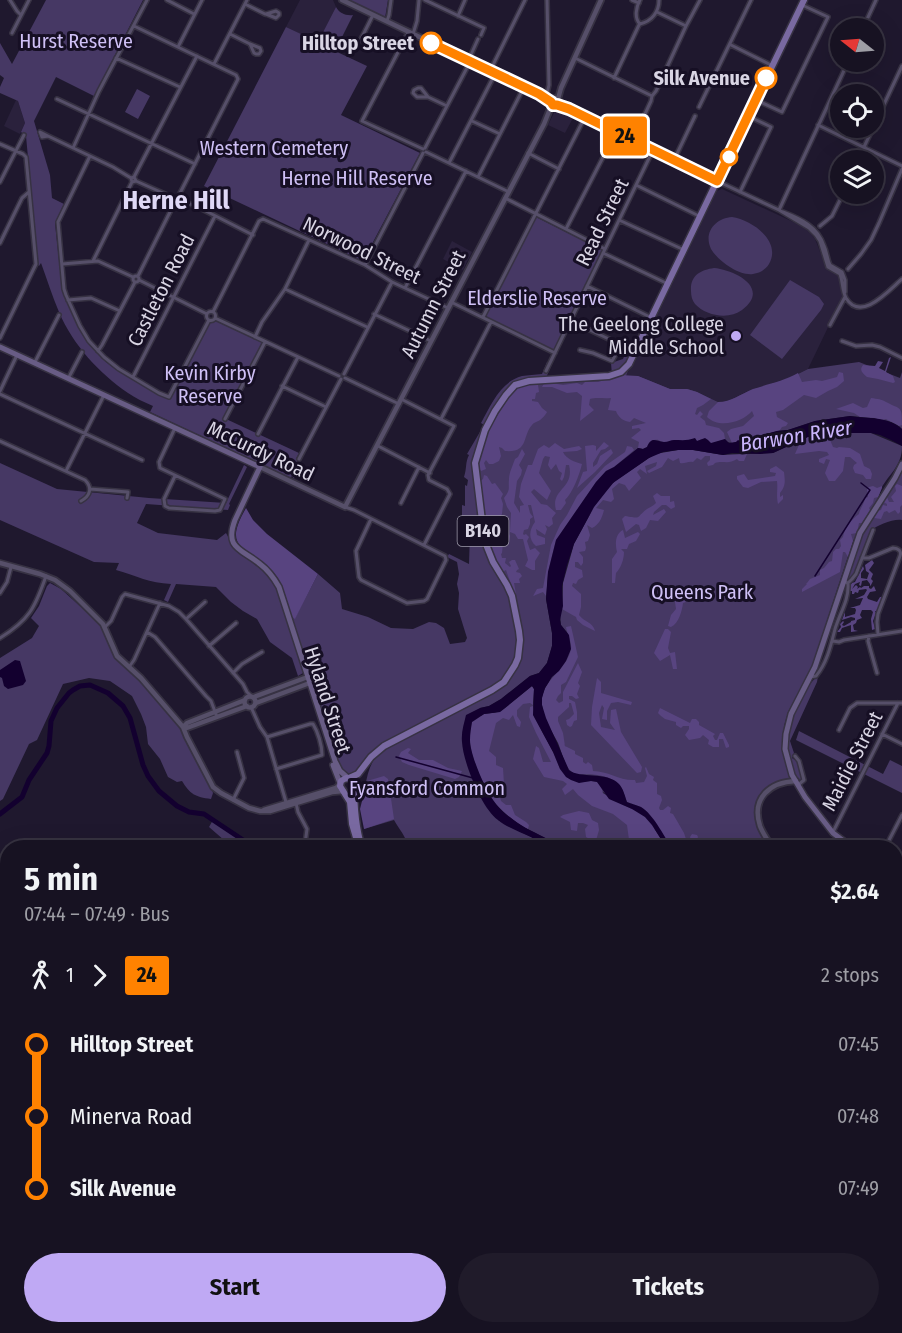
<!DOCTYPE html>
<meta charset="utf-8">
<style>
:root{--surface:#171222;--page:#201b2a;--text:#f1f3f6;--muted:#9e9ea5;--line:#363240;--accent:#bfa9f4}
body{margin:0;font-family:"Fira Sans Condensed",sans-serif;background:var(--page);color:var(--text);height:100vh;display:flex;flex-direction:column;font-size:22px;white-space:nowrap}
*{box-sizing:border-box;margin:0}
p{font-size:20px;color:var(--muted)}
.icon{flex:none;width:33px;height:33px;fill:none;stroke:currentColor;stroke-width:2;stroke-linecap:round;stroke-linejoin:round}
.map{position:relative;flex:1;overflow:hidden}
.details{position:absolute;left:0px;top:840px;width:903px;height:494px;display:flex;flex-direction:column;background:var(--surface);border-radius:24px 24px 0 0;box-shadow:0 6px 24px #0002,0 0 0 2px var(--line)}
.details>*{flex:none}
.badge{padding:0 12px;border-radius:4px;font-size:21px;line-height:39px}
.needle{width:39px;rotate:287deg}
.tools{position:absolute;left:830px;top:18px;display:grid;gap:12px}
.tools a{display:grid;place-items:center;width:54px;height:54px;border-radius:50%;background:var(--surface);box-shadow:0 6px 24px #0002,0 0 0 2px var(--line);font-size:30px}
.map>.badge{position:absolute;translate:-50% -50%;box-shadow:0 0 0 3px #fff}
.legs{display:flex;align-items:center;gap:9px;height:66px;padding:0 24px;font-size:20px}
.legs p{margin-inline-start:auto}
.headline{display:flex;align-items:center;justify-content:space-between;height:102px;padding:0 24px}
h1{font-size:33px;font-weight:700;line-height:45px}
.action{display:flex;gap:12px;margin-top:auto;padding:12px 24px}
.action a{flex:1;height:69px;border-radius:36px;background:var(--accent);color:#111;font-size:24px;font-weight:700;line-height:69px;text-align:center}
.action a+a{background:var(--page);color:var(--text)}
ul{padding:0 24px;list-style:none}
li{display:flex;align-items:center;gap:21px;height:72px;font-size:22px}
li i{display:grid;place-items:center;width:9px;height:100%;margin:0 8px;background:currentColor}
li i::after{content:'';width:15px;height:15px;margin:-8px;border:4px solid;border-radius:50%;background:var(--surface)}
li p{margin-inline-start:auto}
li:first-child i{background:linear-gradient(#0000 50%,currentColor 0)}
li:last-child i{background:linear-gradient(currentColor 50%,#0000 0)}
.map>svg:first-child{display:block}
</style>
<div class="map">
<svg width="902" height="1333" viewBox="0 0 902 1333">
<rect width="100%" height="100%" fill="#1f182e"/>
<!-- built -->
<path fill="#2a213c" d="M300,0H333L336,7L318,43L286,27Z
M16,100L18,101L25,123L20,134L4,126Z
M556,109H558L574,116L565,133L548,125Z
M722,189L800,225L808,230L815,239L826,266L839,277L843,296L808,369L788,379L751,390L726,402H718L697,392L670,389L638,376H625L635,362L717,191Z
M452,241L472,252L463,270L443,259Z"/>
<!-- green -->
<path fill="#463864" d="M46,0H143L94,96L56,77L34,121L50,175L52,198L64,204L55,223L62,289L68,305L92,347L106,362L115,369L167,398H171L210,323L216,321L263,343L224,418L299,453L296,459L300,463L294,479L292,476L290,478L150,412L153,406C144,402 135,398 128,393C99,373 73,345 59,312C52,296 47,279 41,263L39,266L38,265L26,136L21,132L25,123L18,101L0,93V87L4,78L0,75V43L12,64Z
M347,0H388L385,18Z
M336,7C339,13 346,16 353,15L335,51L367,66L341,115L420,153L363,261L204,186L286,27L318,42Z
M137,89L150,96L138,119L125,112Z
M536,217L602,250V251L554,349H551L488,318L486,315Z
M732,217C752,220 782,241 769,264C765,270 760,273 753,274C739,276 718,261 711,249C703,232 716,218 732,217Z
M714,268C735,270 771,288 742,310C729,320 706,316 695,304C692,300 691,296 691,291C690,275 701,270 714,268Z
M790,280L819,297L824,304L821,310L782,359L750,335Z
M628,351L631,352L634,355L624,369L628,371L626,376H638L670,389H687L697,392L718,402H726L751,390L788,379L808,369L859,362L900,378L902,372V429L896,423L874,418L850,416L815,421L788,430L777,431L732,443L727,442L638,448L548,572L546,599L552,633V646L547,663L539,673L530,676L501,699L489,706L480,708L498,820L533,838L547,847H408C405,834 400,831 394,820L364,829C364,804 362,777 376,756L366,763L349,778L344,773L335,756L292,617L295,618L318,574L340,593L342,609L368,617L391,628L413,629L429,622L436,623L444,628L450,644L465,642L467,638L458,609L459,593L457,584L459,574L457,562L447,557L449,554L469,564L470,533L462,528V505L465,506V485L467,486L468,480L464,477C467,468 465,463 469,455L467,454L484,425L481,423C491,405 500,382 522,376C528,375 535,375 542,374L547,362L552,364L545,380L612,375L611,363L623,359L626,352Z
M845,433H871L902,446C902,467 889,473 881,489C880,492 879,496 878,498C870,513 861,526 853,541L812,666L788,712L784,726L783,752L791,778C785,780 778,781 772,785C749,798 760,829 769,847H671L662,834L579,775L542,698L569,635L561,625L560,615L574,544L605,492L649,458L773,453L808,437Z
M0,463L57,489L149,498L226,503L244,465L247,467L229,504L230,505L228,510L146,504L137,523L158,533L217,540L226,533L233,546L265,570L278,588L303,673L298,676L292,658L270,642L257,619L243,611L231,602L216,587L176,584L168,602L164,600L171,584C149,583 137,576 116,570L119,563L94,562L0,520Z
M902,469V520C895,518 876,525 871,531C867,535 859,564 856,572L853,577L847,579V577L862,534Z
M50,583L61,589L102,626L114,655L138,679L183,730L185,736L212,790L213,793L211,799C195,797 190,794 182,781L177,782L168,777L160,759L148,744L146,727L141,714L132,696L110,681L89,678L63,684L37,740L29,744L3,799L0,801V658L32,638L39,626L31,618L39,606L47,586Z
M818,676L817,682L790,741L794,753L792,758L798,762L803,779L800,782C780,755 787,726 802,698C807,689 809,683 818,676Z
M533,698C532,717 544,735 553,752L666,847H556L543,837L522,826L496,805L472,722Z
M799,731L883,774L890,760L902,766V793L796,740Z
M213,820L255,847H232L209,827Z
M303,1326H501L517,1333H300Z
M692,1326H792L791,1333H696Z"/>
<!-- forest -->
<path fill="#584480" d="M891,357L886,372L893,376L895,382L893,383L878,379L867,377C862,373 859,370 863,365L875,366L878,361L883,362L879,368L885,371L889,358Z
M839,372L843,373L844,381L837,387L828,391L816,398L804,395L783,410L776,412L777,417L788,423L786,426L782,427L780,430L760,436L756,440L747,439L742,442L739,441L732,443L727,432L731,429L743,426L754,416L752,411C743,422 719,429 707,417L709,411L718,402C731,402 741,394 753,389C768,384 784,381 798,373L802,382L816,380L822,381L837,377Z
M620,375L638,376L670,389H687L697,392L711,399L703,405L697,408L695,414L697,415L700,411L703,414L700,417L705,421L706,425L719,428L724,433L725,439L711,444L702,439L697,441L695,439C686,442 673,443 664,442C658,441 660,439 654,440C649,441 649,443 647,447L643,449L638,448L639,442L631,438L641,430L639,428L632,429V426L646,423L634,418L630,422C623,421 618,417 616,411L608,410L611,398C603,399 597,397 590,399L589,405L594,410L580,421L582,396L577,392L567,393L552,387H542L545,382L563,385L577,383L582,385L585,382H598Z
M533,384L538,385L539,392L536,393L535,399H532V401L538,402L542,408L547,412C546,414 542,419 540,420C537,422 534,422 532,425C522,436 529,453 505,451L502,448L499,447L501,456L499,461L493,464H489L486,460L484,463L486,469L481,471L478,467C481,444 489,428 501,410C507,401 510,393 519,387C523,385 528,384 533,384Z
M871,398C878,399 881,399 886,402C901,410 902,405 902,425L899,426L886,419L881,420L874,418L860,417L854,413L836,409L853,403L863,408L867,407Z
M828,435L833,447L837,448L839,447L850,448L860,454L864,466L870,469L872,474L871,479H866L863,475L855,473L853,468L854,465L857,463L850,457H845L843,471L835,481H829L825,473L830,460L826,459L824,464L819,462V459L829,455L827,452L819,451L795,454L801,440L808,437Z
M604,442L609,446L605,449L601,450L593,463V467L597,464L600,456L611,449L613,453L595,472L577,488L583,472L587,471L585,446L593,445L596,446V451Z
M555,443L564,449L579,446L582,449L577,451L563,452C566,459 575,462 582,464C579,476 573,492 565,500L566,503L561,510H556C550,489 575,489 569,465H566L564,477L562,481L560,479L562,473L559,471L556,464L551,470L548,465L550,457L545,456L543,459L539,473L551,491L547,500L534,489L531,492L541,504L547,505L556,513L552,518L553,524L549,527L545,525L547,529L545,535L536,529L537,535L545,538V544L536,546C528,539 529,530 535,522L531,505H528L530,513L533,517L530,519V524L528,529L524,530L523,534L524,535L526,534L529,537L527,541L530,550L535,548L540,553L535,561V570H532L525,566L528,560L523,539H518L515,534L510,532L511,513L507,507L504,498C511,489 508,489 509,479C509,473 513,465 515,459L518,457L522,449L525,454L519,465L522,470L521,475L517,481L514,503L520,513V506L524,505L519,497L521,484L528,465H532L538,449L544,445L549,448Z
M627,446L632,447L634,450L614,467L606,471L596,482L556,540L548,572L546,596L543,592L533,596L537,589L543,588L551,545L560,525L567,515L577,496L605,466L625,452Z
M678,450H693L723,455L747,454L744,461H739L737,459C728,465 723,460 715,463L713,465L708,466L707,463L710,460V456H705L701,460L697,458L693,462C688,461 685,464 680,463L679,458L673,461L668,458L662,467L649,473L647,471L656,466L657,462L645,466L647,474L640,469L637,472L641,478L629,491L625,485L619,483L612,489L614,499L611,502L603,500L596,508L604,510C602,518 599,525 592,528L587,525L590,535L588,541L585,542L586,548L585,551L579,552L583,557V563L581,566L578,562H575V567L582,570L583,577L578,580L576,584L573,583L572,586L581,594V607L579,615C584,622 593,622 595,631L583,625L577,620L576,617L562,609L563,583L574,544L594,507L605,492L615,481L655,454Z
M776,466L784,472C785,481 786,486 780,493V497L783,495V499L778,504C776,495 778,489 777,481L761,482L748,488L743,487L737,479V476L744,474L748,480L775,476L776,473L770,472V469Z
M484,475L487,476L492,484L495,483L503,494L501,498L503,504L502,514L499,518L501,519L500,522L498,524L496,529L502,534H509L510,536L509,541L503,543L502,553L501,554L502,558H506L505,563L510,567L511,566L509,562L512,560H515L519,569L517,570L516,572L520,573L522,576L519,579L520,583H514L516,594L514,593L506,570L502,572C484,545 484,513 479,482L483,479Z
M897,484L902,486V505L900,507V512L898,514L895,510L889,513L887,511L884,512L881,519L874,518L873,517L877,511L881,510L883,505L887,506V504L882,501L885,498L887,497L889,502H894L891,497L896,491L895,486Z
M873,486L877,488L882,486V488L878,497L874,498L873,503L869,508L870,510L862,523H859L857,533L851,534L853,541L848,557L845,552H843L840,572L802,592V589L807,584L806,583H807L810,579L820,575V570L824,568L829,562L832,561L833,552L836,549H839L841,546L840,540L843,537C844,528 852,519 859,514C860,508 864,505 865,498L868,497L867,489L869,487Z
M657,493L661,496H670V502L674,501L675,507L671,509L666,505H662L654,512L653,515L664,509L666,512L658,521L650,520L646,528L641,531L639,525L636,524L626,532L622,519L625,516C643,519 635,518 647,509C650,507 653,506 656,503L653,496Z
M246,508L253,520L267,534L318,574L295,619L292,617C287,602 284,585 274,573C250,545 220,553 246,508Z
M623,530L625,538L638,532L640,534L636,541L629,544L627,549H621L624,552C624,559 621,568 616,573L615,583H612V559L617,552C615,544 615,534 623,530Z
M872,560L874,563L869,570L873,574L871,579L873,581L871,585L870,586V584L867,580L862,581L861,586L859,585L860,582L855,584L852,589L856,585L858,587L857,589L860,587L861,588L864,586H869V588L871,589L874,586L876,591L870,592L867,597L868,599L877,602L880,597H882L878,611H875L876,613L873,621L875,629L872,630L871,619L873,612L871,610H862L860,615L862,618L857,620L856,623L853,625L854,630L858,631L851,632V625L842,628L840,632H837L841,627L840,624L843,621L844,622L842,625L844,626L851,622V621L855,620V618L851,617L842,620L845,612V617L855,614L856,610L855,608H850L860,605L863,598L855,599L864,595L867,590L866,589L859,590L858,593L855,592L854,594H852V591H850V586L852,583L855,582L863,566L864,569L861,573V578L867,579L869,573L866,571L865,565Z
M689,588L692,589L693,593L691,600L683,603C682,611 679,623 671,627L668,626L671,615L676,609L674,595L672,593L673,590Z
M571,626L578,657L566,682L561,685V693L558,696L556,700L559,703L563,701V692L578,663L582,672L578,683L580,686L577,694L579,698L576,699L572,696H569V699L575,702L577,712V720L574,721L572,726L570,727L567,725L566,720L569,719L574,714L571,703H569V707L558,717V721L563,733L565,746L575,751V754L583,758V762L586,764L588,762L592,765L593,771C608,771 620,781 635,780L636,783L644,782L647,776L645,768L646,767L649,774L654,777L653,780L657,783V794L661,796L662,800L659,808L660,810H663L668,806L671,808L670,813L673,814L684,833L687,842L691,840L690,837L692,834L697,835L698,837L695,844L693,845V847H671L662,834L641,807L627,802C625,797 624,793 622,789C617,777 597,774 585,774C580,774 576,776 572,772C564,766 562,752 558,743C552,731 543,719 542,705C539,681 567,671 571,649C572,641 567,634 566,627Z
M665,629H668L671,632L668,648L670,653L675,652L677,669H673L670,655L660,661L654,653Z
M597,678L601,682V693L632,702L631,705L618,702L611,703L607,711V720L602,719L604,708L602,705L599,713L601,727L615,730L610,723L611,710L616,709L621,732L642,767L641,772L637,773L591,725L592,707Z
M532,686L534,689L533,705L530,703L523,704L517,710V716L521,722L520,727L517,726L513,715L509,720L503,718L496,723L489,751L496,757V765L503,768L504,784L499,793L501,801L506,805H511L515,815L526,822L529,825L528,829C517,824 506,815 498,806C487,795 470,757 470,741C469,735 471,728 472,722L484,714L500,712Z
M533,706V715L553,752L560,769L584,782L591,781L597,782L601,786L603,793L623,805L639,812L645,817L652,825L666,847H630L627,825L613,814L592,806L578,795L573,789L565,795L562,789L567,784L563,781L544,777L533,759L536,746L539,748L543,762H551L536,733L529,717L530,707Z
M660,708L690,723L692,719H696L699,722V725L715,734L713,736L715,740H717L720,733H723L729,745V747L726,748L723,739H719V747H713L708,744L709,740L703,735L700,738L689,740L685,735L689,729V726H683L681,728L676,725V722L665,719L661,716L658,713Z
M408,748L411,749L408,753L419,760H433L448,768L462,771L459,777L455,779L409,765L402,762L399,756L401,752Z
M384,776L388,779L389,785L394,819L364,829L360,809L367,781Z
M579,811L589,813L592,820L598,823L599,830L595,844L591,840L586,837L585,829L588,825L583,823H578L577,831L571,830L570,822L560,817L563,815Z"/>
<!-- water -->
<path fill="#13002f" d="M850,416C869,419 887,416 902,429V446L891,440L880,435L871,433H845L808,437L773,453L760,454L732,453L723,455L693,450H678L663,452L649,458L613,483L594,507L574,544L567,565L562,586L563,606L560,620L561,625L569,635L571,649L566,661L559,671L552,677L545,688L542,698V705L546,718L569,770C580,779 607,771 619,784C623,788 625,796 627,802C631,804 637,805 641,807C653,814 664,836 671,847H666L652,825L645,817L632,809L609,799L597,782L591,781L579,783L571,780L566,777L560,769L553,752L533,715L534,689L532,686L500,712L484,714L472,722C471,728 470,734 470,740C470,755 486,792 496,804C502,812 513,820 521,825C532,833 548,836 556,847C542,848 542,843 531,837C520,832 508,828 498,820C482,809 463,762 462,742C461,732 464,724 466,715L480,708L489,706L501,699L530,676L539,673L547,663L552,646V633L546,599L548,572L556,540L596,482L606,471L614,467L638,448L643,449L647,447C652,436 655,441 664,442C668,442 671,440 674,440C682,440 687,441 695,438L697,441L705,438L708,440L711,443L725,439L729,443L736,442L738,440L742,442L747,439L756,440L762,435L777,431L788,430L815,421Z
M15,660L20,661L26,681L23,685L8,689L4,686L2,678L0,677V670Z"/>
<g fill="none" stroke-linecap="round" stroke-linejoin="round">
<!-- stream -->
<path stroke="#13002f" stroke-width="1.5" d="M815,576L870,490L861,483
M396,757L473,778
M786,1326L796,1333
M698,1333L707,1329L710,1326"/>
<!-- river -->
<path stroke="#13002f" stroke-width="5" d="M0,814L22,797L29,780L47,753L49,746L51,721L57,708L69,693L73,690L80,686L90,685L108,693L123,706L130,718L143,765L148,776L159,791L177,806L189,812L204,814L255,848"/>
<!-- minor casing -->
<g stroke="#373243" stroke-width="6">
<path id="minor" d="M10,0L17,11L21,15
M167,0L194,14
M425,0L484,28L481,35
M632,0L639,3
M640,0C636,7 634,18 640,24C652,21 659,12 659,0
M245,4L265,14
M276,11L279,13V15L276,18L266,14Z
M657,12L686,26
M458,16L465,0
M387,21L389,15L391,0
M134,26L236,75L238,79L178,197
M863,28L876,0
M12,33L29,0
M408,33L362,121L423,149
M230,34L250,44
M413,34L417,21L419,0
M360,41L373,15
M250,44L260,48L261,51L259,54H256L254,53Z
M731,45L771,65
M178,47L202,0
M116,58L180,87
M575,58L652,96
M469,59L478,39
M214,64L247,0
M490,71L525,0
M614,78L639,25
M543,95L547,93L549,85L547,0
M428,97L421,88H418L414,90L413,93L417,97H428L447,106
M57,99L195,164
M756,100L782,112L828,17L802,5
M699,107L751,0
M472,121L500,134
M818,125L902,166
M48,136L40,132L42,137L48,136L113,167L131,178
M633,140L651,101L652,96L656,91L686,26L700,0
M0,144L23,154L26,157L36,264L0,338
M864,147L902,66
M73,148L99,91L147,0
M425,148L470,62
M426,152L509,192
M528,153L559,169
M90,156L58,222L64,289L66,295L80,326L89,341L104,357L119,369L159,393L169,397L209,320
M674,160L695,116
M859,160L865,147
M449,163L495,74
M134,177L131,178L132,182L136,181L134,177L197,56
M478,177L524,87
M136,181L174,198
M717,181L779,210L809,228L816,235L820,241L828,267L840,274C843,282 842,290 846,298C861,323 889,290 902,279
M0,182L24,135
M636,185L699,216
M740,192L771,127L748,116
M505,198L605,249
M179,201L194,205L253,235
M779,210L848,62
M783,212C801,219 818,227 824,246C827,252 827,259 830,265L842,272L845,280V292
M619,220L682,249
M820,226L832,216L843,194
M566,229L616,132
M0,243L22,198L29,192
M603,253L666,283
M93,261L132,182
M62,264L98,261L133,277
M365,265L423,153
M848,269L861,254L871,240L879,223L902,169
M133 279a3 3 0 1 1 6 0a3 3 0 1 1-6 0Z
M138,276L175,202
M139,280L207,314
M587,286L650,317
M405,288L466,171
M285,289L367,327
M68,300L91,298L120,311
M451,302L555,353
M206.5 316a4.5 4.5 0 1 1 9 0a4.5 4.5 0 1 1-9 0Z
M213,312L259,221L263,219L365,265L392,282L448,308
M374,314L431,341
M483,317L585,117
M215,318L339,376
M571,321L634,351
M830,325L845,297
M255,337L262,322L285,289L309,240
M842,341L856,346L872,345L880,347L902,358
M580,350L593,353L612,361L621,345
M98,351L102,345L135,282
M35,362L59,315
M546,371L653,150
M344,374L392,282
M69,377L82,352
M133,377L215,216
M345,378L399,404
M282,386L326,407
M0,391L17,355
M0,394L142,460
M401,399L454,426L428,475L429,480L447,489L450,494L424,545
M225,419L265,342
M441,419L491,322
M258,434L298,357
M0,441L85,480C93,488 90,496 81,501
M378,446L430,473
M299,459L341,379
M66,471L104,395
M175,476L164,499L165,506L169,508L215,511L220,510L225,499L160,468L159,462L175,428
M90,489L128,492L127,498
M401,503L419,467
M345,507L354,510L445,556L446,560L427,599L424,601L407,603L361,580L359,577L356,551L371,519
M862,558H869L893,548C898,548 902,551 900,556L878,614L877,622L878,634
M848,583L852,579L856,574L873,530
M0,593L7,582L11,567
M186,619L205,602
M105,627L111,621L122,597L125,594L169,606L179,612L186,619L243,684L247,692L251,696
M147,632L155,637L206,696L211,701L217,717
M869,636L868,641L877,673
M0,638C29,620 35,608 46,576
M833,641L839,642L844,640L902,631
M209,646L236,623
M129,667L134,660L160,603
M233,673L242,664L262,652
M810,677L816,676C827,663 831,645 835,629C840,613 849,600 848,584L845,581
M251,707L260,727L267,737L286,802
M839,730L850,708L857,703H902
M882,734L902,744
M267,737L310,724H313C318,732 322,745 322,755L276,769
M795,756L799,761L804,780L798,785
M233,800L244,778L237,752
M296,803L298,812L307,829L305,844L310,848
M833,832L898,703
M885,848L902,815
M896,1047H902
M896,1103L899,1101H902
M0,1233L8,1246
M896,1300L902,1299
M54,1326L58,1333
M530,1326L538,1333
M838,1326L850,1333
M888,1326L901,1333
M227,1333L230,1326"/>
</g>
<!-- tertiary casing -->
<g stroke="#373243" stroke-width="8">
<path id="tertiary" d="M342,0L539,94L552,99
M551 102a4 4 0 1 1 8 0a4 4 0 1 1-8 0Z
M558,99L561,88L601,0
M559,102L572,111L717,181
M260,467L345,507L544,124L552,104
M0,563L40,574L55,580L70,591L103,624L117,656L141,678L183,727L187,737L211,783L213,787L221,793L249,808L260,811H270L332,792L344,791
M244.5 702a5.5 5.5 0 1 1 11 0a5.5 5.5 0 1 1-11 0Z
M254,697L305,678
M256,703L307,684
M183,727L187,723L245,700
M184,729L247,706
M264,810L336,788L340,784
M772,848C768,840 763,834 760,826C751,798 770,782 796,781
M896,999L902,985
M896,1203L902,1205
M896,1251L902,1252
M796,1333L797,1326"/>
</g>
<!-- secondary casing -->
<g stroke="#373243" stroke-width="8">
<path id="secondary" d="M0,347L260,467L235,520C224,549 242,549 260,564C268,570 274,578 279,587L335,761L340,771L348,778
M333,765L340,783
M853,848L833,833L805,797L792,775L789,764L785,749L786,734L791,714L815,667L860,533L895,478L902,464
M896,878L902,882"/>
</g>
<!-- primary casing -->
<g stroke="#373243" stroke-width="9">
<path id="primary" d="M349,778L358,774L371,757L384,746L492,690L504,682L515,665L518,658L520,640L519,631L512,596L507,585L493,562L487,547L483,529L475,463L485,430L495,411L506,395L515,385L529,381L609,376L621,372L629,364L804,0
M359,848L352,824L350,802L340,786L341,781L346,778L350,779L354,783C354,805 355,826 362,848
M206,1333L209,1326"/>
</g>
<!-- motorway casing -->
<g stroke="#373243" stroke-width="10">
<path id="motorway" d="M0,1173L8,1194
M0,1200L8,1216
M76,1326L81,1333
M87,1326L94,1333
M101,1326L108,1333
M141,1326L155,1333
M212,1333L215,1326"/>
</g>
<!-- minor -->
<use href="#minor" stroke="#564f69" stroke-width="3"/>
<!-- tertiary -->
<use href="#tertiary" stroke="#564f69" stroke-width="4.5"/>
<!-- secondary -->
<use href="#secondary" stroke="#685c85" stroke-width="5"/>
<!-- primary -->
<use href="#primary" stroke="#7969a1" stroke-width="6"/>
<!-- motorway -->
<use href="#motorway" stroke="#917ac6" stroke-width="8"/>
</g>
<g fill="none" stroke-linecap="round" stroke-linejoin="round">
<!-- line-1 casing -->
<g stroke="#fff" stroke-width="14">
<path id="line-1" d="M431,43L539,94L551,102L553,105H557L569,109L717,181L766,78"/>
</g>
<!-- line-1 -->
<use href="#line-1" stroke="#ff8200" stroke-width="9"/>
</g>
<!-- markers -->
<g fill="#fff" stroke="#ff8200" stroke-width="3">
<circle cx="431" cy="43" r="10"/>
<circle cx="766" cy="78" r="10"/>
<circle cx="729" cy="157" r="8"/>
</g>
<circle fill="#bfa9f4" stroke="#160f24" stroke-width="2" cx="736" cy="336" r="6"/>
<g text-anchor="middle" stroke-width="6" stroke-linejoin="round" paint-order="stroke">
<!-- shield labels -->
<rect fill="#160f24" stroke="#9e9aaa" stroke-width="1.5" x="457.5" y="516" width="51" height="30" rx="4.5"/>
<g font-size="18" font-weight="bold" fill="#d9d5e4">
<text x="483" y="537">B140</text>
</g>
<!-- park labels -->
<g font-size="20" fill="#cfc0f6" stroke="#160f24">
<text x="76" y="48">Hurst Reserve</text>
<text x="274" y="155">Western Cemetery</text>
<text x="357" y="185">Herne Hill Reserve</text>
<text x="537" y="305">Elderslie Reserve</text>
<text x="210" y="380">Kevin Kirby<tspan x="210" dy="23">Reserve</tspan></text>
<text x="702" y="599">Queens Park</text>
<text x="427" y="795">Fyansford Common</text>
</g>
<!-- stop labels -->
<g font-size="20" font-weight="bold" fill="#d9d5e4" stroke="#160f24" text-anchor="end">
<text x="414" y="50">Hilltop Street</text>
<text x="750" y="85">Silk Avenue</text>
</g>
<!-- street labels -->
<g font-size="20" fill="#d9d5e4" stroke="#160f24">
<text transform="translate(602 222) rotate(-64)" y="7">Read Street</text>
<text transform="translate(362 250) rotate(26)" y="7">Norwood Street</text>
<text transform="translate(161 290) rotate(-63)" y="7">Castleton Road</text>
<text transform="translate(433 304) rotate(-63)" y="7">Autumn Street</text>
<text transform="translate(261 451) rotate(25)" y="7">McCurdy Road</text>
<text transform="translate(328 700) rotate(72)" y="7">Hyland Street</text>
<text transform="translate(852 761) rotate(-63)" y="7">Maidie Street</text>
</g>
<!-- poi labels -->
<g font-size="20" fill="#d9d5e4" stroke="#160f24" text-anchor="end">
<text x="724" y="331">The Geelong College<tspan x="724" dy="23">Middle School</tspan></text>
</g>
<!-- water labels -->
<g font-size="21" font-style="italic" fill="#cab5fd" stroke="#160f24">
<text transform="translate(796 436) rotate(-9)" y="7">Barwon River</text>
</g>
<!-- district labels -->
<g font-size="26" font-weight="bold" fill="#dfd8f6" stroke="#160f24">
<text x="176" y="209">Herne Hill</text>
</g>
</g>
</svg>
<div class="tools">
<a><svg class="needle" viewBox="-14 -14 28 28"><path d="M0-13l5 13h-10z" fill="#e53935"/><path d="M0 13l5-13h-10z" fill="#9e9ea5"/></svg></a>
<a><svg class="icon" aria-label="locate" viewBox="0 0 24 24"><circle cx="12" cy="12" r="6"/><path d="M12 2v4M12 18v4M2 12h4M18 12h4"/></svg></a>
<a><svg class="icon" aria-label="layers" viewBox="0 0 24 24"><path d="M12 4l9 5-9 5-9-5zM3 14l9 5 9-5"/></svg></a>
</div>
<b class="badge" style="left:625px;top:136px;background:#ff8200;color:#111">24</b>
<section class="details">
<div class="headline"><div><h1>5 min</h1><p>07:44 – 07:49 · Bus</p></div><b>$2.64</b></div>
<div class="legs"><svg class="icon" aria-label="walk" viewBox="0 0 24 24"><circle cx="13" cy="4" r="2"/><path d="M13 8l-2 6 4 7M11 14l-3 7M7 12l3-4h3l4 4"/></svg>1<svg class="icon" aria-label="forward" viewBox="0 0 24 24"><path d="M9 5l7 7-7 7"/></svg><b class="badge" style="background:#ff8200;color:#111">24</b><p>2 stops</p></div>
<ul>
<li><i style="color:#ff8200"></i><b>Hilltop Street</b><p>07:45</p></li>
<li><i style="color:#ff8200"></i><span>Minerva Road</span><p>07:48</p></li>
<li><i style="color:#ff8200"></i><b>Silk Avenue</b><p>07:49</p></li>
</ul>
<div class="action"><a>Start</a><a>Tickets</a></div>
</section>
</div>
